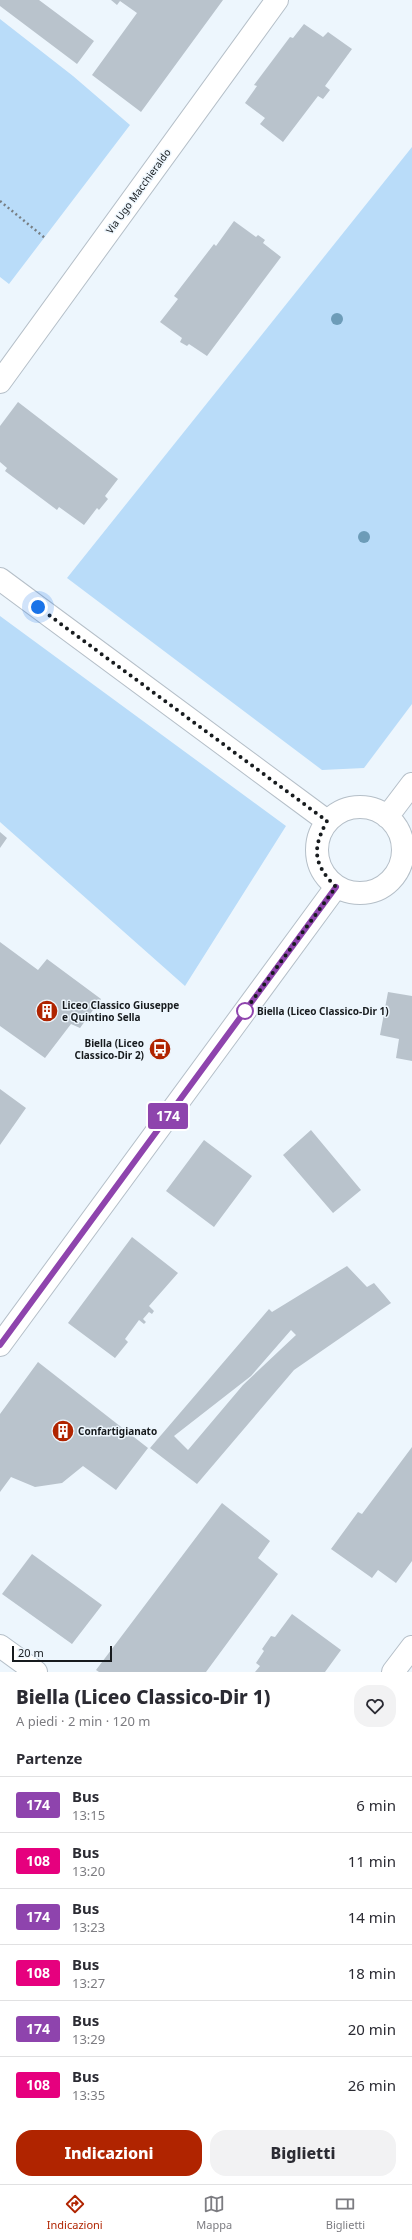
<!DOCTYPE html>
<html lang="it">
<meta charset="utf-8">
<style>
:root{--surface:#fff;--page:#f2f2f3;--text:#2b2b33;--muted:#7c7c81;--line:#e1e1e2;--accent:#b02400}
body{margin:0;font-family:"Noto Sans",sans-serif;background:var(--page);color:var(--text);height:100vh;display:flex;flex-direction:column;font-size:15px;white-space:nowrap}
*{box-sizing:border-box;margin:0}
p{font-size:13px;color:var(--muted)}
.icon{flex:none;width:22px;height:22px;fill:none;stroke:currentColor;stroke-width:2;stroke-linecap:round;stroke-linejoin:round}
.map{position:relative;height:1672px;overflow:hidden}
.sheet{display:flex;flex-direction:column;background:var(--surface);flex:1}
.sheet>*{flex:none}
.badge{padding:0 8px;border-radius:3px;font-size:14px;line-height:26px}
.scale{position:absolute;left:12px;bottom:10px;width:100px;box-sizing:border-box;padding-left:4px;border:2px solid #171b1e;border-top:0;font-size:11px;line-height:14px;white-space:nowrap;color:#171b1e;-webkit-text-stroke:3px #edf6fd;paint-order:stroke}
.you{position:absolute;width:20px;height:20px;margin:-10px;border:3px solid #fff;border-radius:50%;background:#1a73e8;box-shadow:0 0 0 6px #1a73e833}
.map>.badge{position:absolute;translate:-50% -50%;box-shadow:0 0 0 2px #fff}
h2{padding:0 16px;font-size:15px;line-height:36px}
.round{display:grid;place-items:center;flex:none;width:42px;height:42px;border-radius:16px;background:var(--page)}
.summary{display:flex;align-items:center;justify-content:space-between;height:68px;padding:0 16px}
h1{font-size:19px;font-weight:800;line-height:30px}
.primary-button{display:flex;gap:8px;margin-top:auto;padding:8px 16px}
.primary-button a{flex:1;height:46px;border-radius:16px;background:var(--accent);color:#fff;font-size:16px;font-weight:800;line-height:46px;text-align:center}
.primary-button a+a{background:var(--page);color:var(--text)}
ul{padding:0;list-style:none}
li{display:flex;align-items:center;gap:12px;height:56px;padding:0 16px;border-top:1px solid var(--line)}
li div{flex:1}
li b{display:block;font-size:15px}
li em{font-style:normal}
li .badge{min-width:44px;font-weight:700;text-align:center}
.tabs{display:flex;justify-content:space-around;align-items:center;height:56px;border-top:1px solid var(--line);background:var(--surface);font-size:11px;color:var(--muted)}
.tabs a{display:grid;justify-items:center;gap:2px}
.tabs .current{color:var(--accent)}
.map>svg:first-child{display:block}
</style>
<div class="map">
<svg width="412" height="1672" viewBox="0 0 412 1672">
<rect width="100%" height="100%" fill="#edf6fd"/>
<!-- green -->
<path fill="#b9dcf9" d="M0,19L73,76L130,125L9,284L0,277Z
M412,147V704L364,768L322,770L67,578Z
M0,616L286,826L185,986L0,822Z"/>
<!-- building -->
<path fill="#b9c3cc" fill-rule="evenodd" d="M0,0H39L94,41L77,64L0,6Z
M111,0H223L141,112L92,75L137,13L120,1L117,5Z
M304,24L323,37L328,32L352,49L325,86L330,90L323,99L318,96L283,142L260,124L265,118L245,103L257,86L254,85L290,37L293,38Z
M234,221L256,237L258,235L265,240L263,243L281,257L207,356L189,344L187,346L180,342L182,338L160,322L178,299L174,296L214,244L216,246Z
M18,402L118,479L105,496L108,499L99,510L97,508L84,525L59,507L57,510L5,471L7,468L0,462V426Z
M0,832L7,838L0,848Z
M0,942L38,970L47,959L101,999L80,1028L71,1024L45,1058L0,1026Z
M388,992L412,996V1061L396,1058L399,1039L380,1035Z
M0,1089L26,1108L0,1145Z
M311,1130L361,1190L333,1213L283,1155Z
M204,1140L252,1176L214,1227L166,1191Z
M132,1237L178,1273L149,1306L154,1311L152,1314L149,1312L143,1319L146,1322L144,1324L139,1320L125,1339L128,1342L115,1358L68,1323Z
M347,1266L367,1287L374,1283L391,1303L294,1370L197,1484L150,1448L269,1309L272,1312ZM291,1330L296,1335L243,1385L188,1450L174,1436L251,1376Z
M38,1362L148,1448L116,1490L83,1466L62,1483L35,1487L11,1477L0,1492V1414Z
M412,1447V1561L396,1583L378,1570L372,1578L331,1549L358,1512L362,1514Z
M222,1503L270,1541L258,1558L278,1574L206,1672H99L96,1670Z
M32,1554L102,1605L72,1644L2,1594Z
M292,1614L341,1650L325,1672H255L260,1666L256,1663L264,1651L262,1649L271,1636L275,1637Z"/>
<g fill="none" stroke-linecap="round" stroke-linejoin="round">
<!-- minor casing -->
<g stroke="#b5bfc8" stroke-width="24">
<path id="minor" d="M0,382L277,0
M0,579L327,821
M317 850a43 43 0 1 1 86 0a43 43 0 1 1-86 0Z
M387,817L412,784
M0,1345L336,887
M0,1646L36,1672
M393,1672L412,1647"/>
</g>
<!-- path -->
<path stroke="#787f84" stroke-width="2.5" stroke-dasharray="2 3" stroke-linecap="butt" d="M0,201L45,238"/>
<!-- minor -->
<use href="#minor" stroke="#fff" stroke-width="22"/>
</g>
<!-- trees -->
<g fill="#6d9cb8">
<circle cx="337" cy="319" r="6"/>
<circle cx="364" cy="537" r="6"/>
</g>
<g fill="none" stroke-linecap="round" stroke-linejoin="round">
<!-- line casing -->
<g stroke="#fff" stroke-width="9">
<path id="line" d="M0,1345L336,887"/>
</g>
<!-- line -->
<use href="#line" stroke="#8e44ad" stroke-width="6"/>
<!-- walk -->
<path stroke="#171b1e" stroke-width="4" stroke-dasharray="0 7.2" d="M38,607L327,821C312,849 313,864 336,887L241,1016L245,1011"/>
</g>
<!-- icons -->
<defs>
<g id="building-disc" transform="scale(1.15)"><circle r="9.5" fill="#b02400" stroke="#edf6fd"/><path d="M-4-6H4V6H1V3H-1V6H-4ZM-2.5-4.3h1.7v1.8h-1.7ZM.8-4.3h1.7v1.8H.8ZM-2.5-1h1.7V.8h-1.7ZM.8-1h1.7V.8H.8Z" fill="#fff"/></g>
<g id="bus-disc" transform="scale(1.15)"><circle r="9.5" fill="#b02400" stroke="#edf6fd"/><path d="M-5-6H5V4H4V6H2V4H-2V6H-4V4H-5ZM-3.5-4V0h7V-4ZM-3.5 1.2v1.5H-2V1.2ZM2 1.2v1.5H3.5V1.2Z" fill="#fff"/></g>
</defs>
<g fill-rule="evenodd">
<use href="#building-disc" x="47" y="1011"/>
<use href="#bus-disc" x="160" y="1049"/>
<use href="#building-disc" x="63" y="1431"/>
</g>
<!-- markers -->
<circle fill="#fff" stroke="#8e44ad" stroke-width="2" cx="245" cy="1011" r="8"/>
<g text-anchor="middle" stroke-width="3" stroke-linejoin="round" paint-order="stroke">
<!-- street labels -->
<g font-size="10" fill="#171b1e" stroke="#edf6fd">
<text transform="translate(138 191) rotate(-54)" y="4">Via Ugo Macchieraldo</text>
</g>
<!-- poi labels -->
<g font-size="10" font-weight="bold" fill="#171b1e" stroke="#edf6fd" text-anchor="start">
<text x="62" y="1009">Liceo Classico Giuseppe<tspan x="62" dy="12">e Quintino Sella</tspan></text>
<text x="144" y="1047" text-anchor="end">Biella (Liceo<tspan x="144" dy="12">Classico-Dir 2)</tspan></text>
<text x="78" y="1435">Confartigianato</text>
</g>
<!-- stop labels -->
<g font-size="10" font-weight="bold" fill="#171b1e" stroke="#edf6fd" text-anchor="start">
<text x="257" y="1015">Biella (Liceo Classico-Dir 1)</text>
</g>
</g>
</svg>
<div class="scale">20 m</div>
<div class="you" style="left:38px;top:607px"></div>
<b class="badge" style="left:168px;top:1116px;background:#8e44ad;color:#fff">174</b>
</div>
<section class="sheet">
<div class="summary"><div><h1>Biella (Liceo Classico-Dir 1)</h1><p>A piedi · 2 min · 120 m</p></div><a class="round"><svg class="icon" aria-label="heart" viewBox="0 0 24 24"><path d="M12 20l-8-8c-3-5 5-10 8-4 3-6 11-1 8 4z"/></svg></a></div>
<h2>Partenze</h2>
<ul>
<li><span class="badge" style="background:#8e44ad;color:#fff">174</span><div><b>Bus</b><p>13:15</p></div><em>6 min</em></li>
<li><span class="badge" style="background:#e6007e;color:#fff">108</span><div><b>Bus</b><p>13:20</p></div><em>11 min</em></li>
<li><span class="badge" style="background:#8e44ad;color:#fff">174</span><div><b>Bus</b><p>13:23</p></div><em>14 min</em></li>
<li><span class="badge" style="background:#e6007e;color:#fff">108</span><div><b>Bus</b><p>13:27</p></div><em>18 min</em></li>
<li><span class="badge" style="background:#8e44ad;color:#fff">174</span><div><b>Bus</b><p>13:29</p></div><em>20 min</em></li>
<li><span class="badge" style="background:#e6007e;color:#fff">108</span><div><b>Bus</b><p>13:35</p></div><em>26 min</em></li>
</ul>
<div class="primary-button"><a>Indicazioni</a><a>Biglietti</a></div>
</section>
<nav class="tabs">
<a class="current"><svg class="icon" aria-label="directions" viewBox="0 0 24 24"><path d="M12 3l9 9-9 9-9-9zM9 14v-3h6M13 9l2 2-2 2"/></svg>Indicazioni</a>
<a><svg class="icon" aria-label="map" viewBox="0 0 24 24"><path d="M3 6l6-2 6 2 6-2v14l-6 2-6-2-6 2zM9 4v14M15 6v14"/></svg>Mappa</a>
<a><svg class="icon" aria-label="tickets" viewBox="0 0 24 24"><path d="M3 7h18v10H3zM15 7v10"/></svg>Biglietti</a>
</nav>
